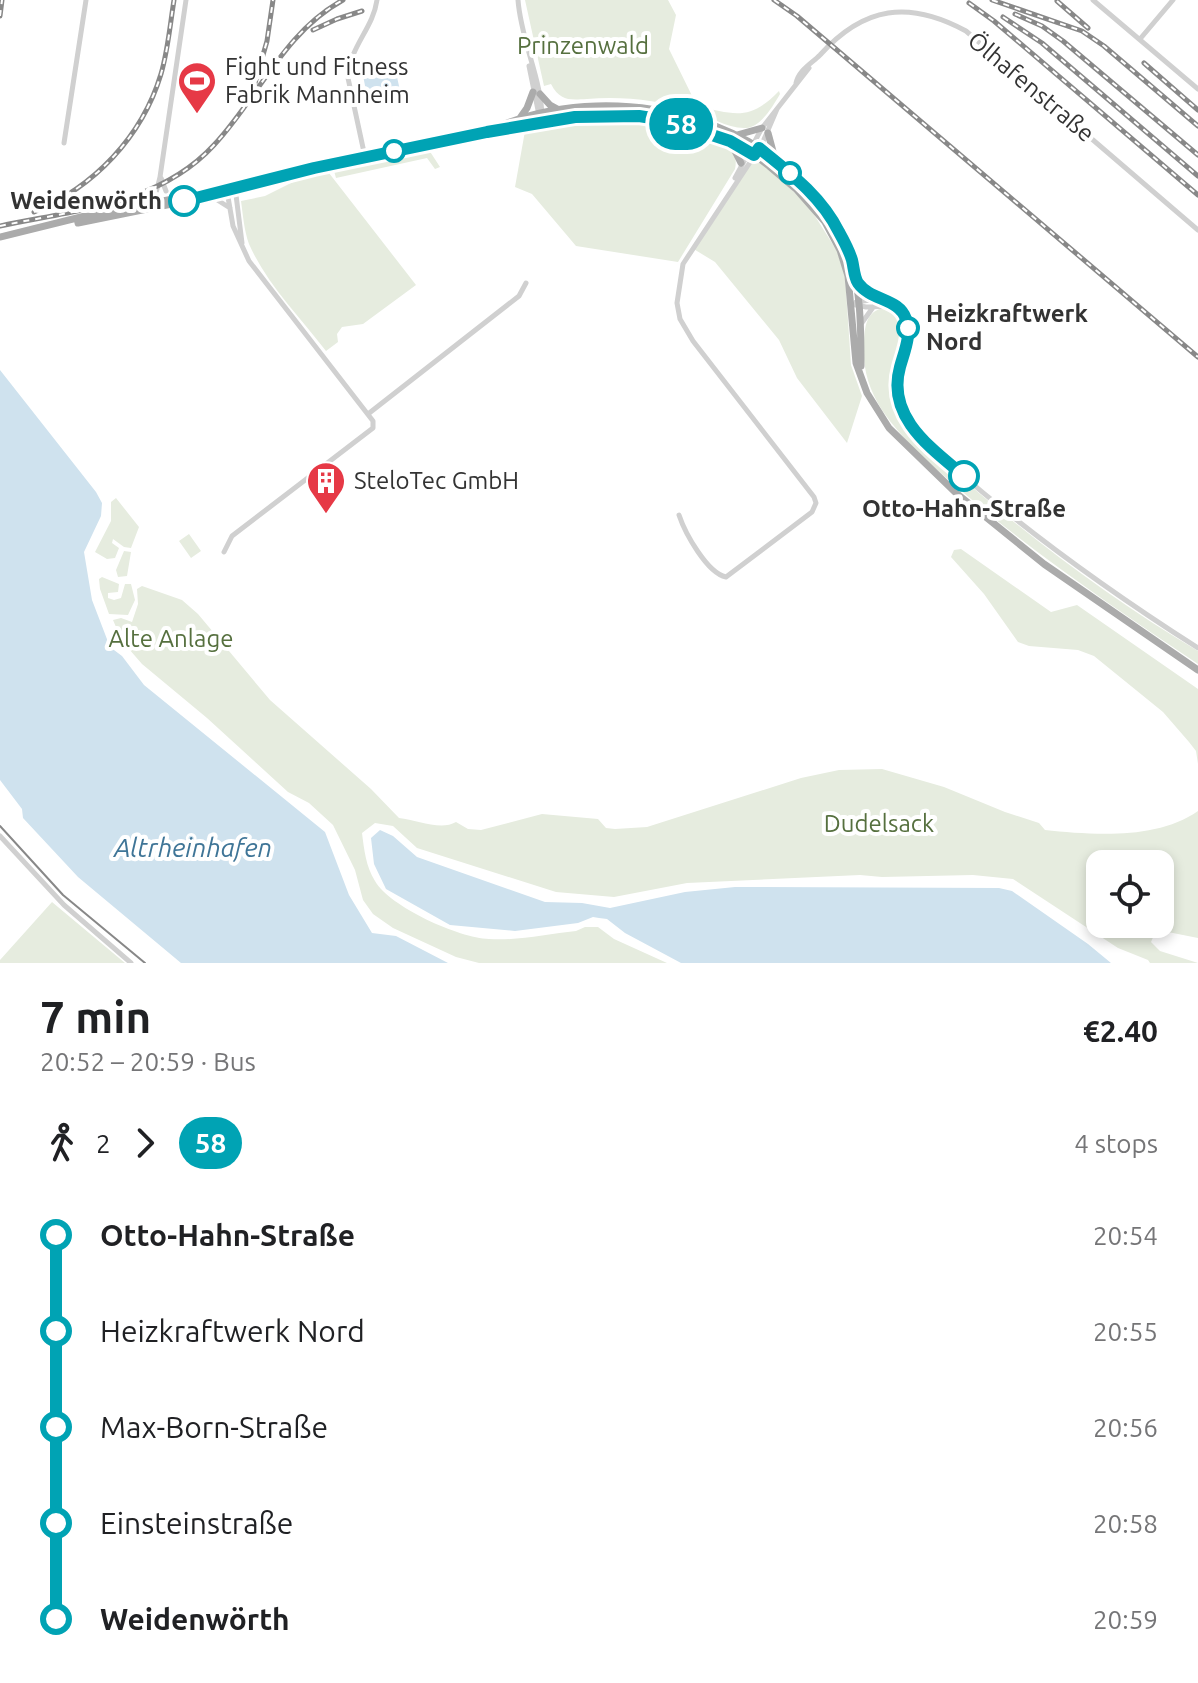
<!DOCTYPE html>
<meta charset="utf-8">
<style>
:root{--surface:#fff;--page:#f6f6f6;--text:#202124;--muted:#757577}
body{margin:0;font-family:Ubuntu,sans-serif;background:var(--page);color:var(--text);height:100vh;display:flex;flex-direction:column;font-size:30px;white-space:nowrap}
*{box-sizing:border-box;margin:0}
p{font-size:26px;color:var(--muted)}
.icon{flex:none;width:44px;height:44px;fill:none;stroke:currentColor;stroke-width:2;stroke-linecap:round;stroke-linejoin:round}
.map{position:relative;height:963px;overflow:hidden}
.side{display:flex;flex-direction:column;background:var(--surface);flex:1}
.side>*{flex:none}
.badge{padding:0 16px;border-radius:26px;font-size:28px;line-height:52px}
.tools{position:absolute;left:1086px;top:850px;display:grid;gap:16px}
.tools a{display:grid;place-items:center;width:88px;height:88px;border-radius:16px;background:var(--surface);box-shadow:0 4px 12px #0003;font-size:40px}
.map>.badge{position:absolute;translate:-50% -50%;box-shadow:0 0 0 4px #fff}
.legs{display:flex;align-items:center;gap:12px;height:88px;padding:0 40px;font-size:26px}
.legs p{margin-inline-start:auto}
.overview{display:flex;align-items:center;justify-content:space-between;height:136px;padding:0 40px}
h1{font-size:44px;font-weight:700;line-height:60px}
ul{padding:0 40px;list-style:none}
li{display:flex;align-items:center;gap:28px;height:96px;font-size:30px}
li i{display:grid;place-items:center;width:12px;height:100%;margin:0 10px;background:currentColor}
li i::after{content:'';width:20px;height:20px;margin:-10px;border:6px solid;border-radius:50%;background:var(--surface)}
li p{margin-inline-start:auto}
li:first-child i{background:linear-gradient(#0000 50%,currentColor 0)}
li:last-child i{background:linear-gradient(currentColor 50%,#0000 0)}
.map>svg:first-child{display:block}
</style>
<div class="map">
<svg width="1198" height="963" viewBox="0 0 1198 963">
<rect width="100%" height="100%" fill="#fff"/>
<!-- green -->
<path fill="#e6ecdf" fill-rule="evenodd" d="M525,0H668L676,15L669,49L697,106C734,114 749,122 779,91L780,94C773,106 761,127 746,128C728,129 709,116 692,111C659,100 622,96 587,99C569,100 560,101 551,84L544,86Z
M622,118C646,120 726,132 735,156C736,160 736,165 735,169L678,262L576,246L532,194L515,187L525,131C548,118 595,119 622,118Z
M429,150L440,167L435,169L427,158L336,178L334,171Z
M754,155L808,205L837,251L845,276L851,365L862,396L847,443L797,378L779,340L715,262L692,248Z
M329,173L416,285L363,324L342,327L337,334L338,342L326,351C300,317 266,283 249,244C244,230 243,215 241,201L265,196L301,178Z
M883,308L895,311C920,334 883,378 897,411C908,435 936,456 956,473C1031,539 1112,600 1198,651V664C1116,609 1033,553 958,488C931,465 902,440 882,410C868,388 862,366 864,341C865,326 866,312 883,308Z
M116,498L139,527L131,548L124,547L113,539L112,543L119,548L115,558L107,559L95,552L111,521V502Z
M189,534L201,551L191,558L179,541Z
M961,549L1051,612L1077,605L1198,689V764L1196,751L1189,742L1163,712L1094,656L1078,650L1029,646L1018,642L984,594L951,557L954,550Z
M124,551L131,552L127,576L118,577L116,570Z
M102,577L119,584L118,592L108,593V598L114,600L121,598L125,584H131L135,600L128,615L109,614L100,589L99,579Z
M142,586L182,600L198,614L270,700L371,789L399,818C417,820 441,831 456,822L468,829L481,830L542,814L598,819L606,828L615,829L647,827L801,778L839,770L882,769L944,787L1005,812L1039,823L1045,830C1093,835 1157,840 1198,811V938L1163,931L1154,935L1151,942L1160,951L1198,963H1150L1148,960L1118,948L1013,879L973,875L882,877L860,875L687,883L614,897L556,892L417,848L393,826L375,823L362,833C364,849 366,867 375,881C390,907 459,938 489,939C517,941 548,934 576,931L585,927H598L614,939L667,963H479L456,957L393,928L373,914L363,900L355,870L333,825L309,803L288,792L207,718L142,664L122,641L113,620L121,618L132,622L138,604L137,589ZM1160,864V924H1100V864Z
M52,902L125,963H0V960Z"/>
<!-- water -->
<path fill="#cfe2ee" d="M395,68L401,95L368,102L363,75Z
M0,370L96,492L102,503L101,516L84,552L92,600L110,647L122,656L144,685L325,832L349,895L372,933L396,936L448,963H181L78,877L23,818L22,809L0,780Z
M380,830L393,836L417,857L545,902L582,903L610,908L685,892L735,887L999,888L1012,891L1088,944L1111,963H681L625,933L607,919L599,918L593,917L578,923L515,931L450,925L386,889L374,864L371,838Z"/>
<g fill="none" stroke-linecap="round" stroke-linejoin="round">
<!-- minor -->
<path stroke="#d0d0d0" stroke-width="5" d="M518,0C521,42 543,81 542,122
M1093,0L1198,89
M1140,39L1173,0
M529,66L539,115
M796,83C799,70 811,64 820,55C864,6 909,0 966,31L1198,230
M64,143L86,0
M365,157L348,78C349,47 373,29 377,0
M161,178L166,191
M735,178L762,128L809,68
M235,187L242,243
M156,193L160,177L186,0
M211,196L230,208
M857,282C871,298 890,298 902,312C922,335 883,379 905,418C918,440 942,457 961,474C1035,538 1115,595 1198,648
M856,302L878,299
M851,304L866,307L893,306
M861,324L874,306
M368,414L519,296L526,283
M679,515C685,533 707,573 726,577L812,512L816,503L814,497L693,341L680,319L677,303L683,264L762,144L777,109
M224,552L232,536L373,428V421L249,261L233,226L228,197L231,189
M0,836L64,905L131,963"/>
<!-- major -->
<path stroke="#ababab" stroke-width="7" d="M540,94L550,105L561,111
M520,118L527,108L533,92
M497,127C620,75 796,120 848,251C861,284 861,331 861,366
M768,133L775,159
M737,135L762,128
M731,143L741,163
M78,223L221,194L229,189
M0,237L89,215L231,188L467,136L575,117L639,116L701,129L749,151L769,166L796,189L825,222L840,250L848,276L856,363L867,393L889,428L956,493L1044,564L1198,670"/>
<!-- tram -->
<path stroke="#888" stroke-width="2" d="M0,826L63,895L145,963"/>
<!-- rail casing -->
<g stroke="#888" stroke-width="5">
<path id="rail" d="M774,0L797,16L1198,357
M992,0L1082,31L1104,46L1198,126
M1057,1L1088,28
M969,3L994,21L1198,195
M1015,14L1042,26L1063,41L1198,155
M0,16L2,0
M1003,17L1042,43L1198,176
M313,30L337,19L362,11
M1144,63L1198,110
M255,83L267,41L273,0
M34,212C94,187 142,137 161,74C168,50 170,25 174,0
M0,226C75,210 159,205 214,145C259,97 283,33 343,0"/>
</g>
<!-- rail -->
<use href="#rail" stroke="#fff" stroke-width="2" stroke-dasharray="6" stroke-linecap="butt"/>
</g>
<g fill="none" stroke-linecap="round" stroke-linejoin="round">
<!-- line-1 casing -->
<g stroke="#fff" stroke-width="18">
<path id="line-1" d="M184,201L314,168L487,132L575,117L639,116L670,121L730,141L754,155L759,148C790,173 821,196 839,232C844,241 849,250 852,260C854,268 854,277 858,283C871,301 899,298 906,319C912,335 904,352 900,367C886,417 931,448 964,476"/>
</g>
<!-- line-1 -->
<use href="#line-1" stroke="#00a3b4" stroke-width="12"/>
</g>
<!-- icons -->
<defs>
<g id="stadium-pin" transform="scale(2)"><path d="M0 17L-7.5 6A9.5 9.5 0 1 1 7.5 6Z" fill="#e63946" stroke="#fff"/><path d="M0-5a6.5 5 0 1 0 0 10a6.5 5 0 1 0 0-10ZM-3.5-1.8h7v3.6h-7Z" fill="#fff"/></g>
<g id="building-pin" transform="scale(2)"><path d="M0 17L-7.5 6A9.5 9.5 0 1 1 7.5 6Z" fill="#e63946" stroke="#fff"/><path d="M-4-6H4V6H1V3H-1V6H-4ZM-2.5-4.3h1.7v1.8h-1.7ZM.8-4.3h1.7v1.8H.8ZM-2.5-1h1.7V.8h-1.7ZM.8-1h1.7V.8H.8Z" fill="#fff"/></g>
</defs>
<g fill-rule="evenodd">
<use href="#stadium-pin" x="197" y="81"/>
<use href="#building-pin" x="326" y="481"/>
</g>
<!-- markers -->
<g fill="#fff" stroke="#00a3b4" stroke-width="4">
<circle cx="394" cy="151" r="10"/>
<circle cx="790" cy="173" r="10"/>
<circle cx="184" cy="201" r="14"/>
<circle cx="908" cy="328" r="10"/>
<circle cx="964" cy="476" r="14"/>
</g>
<g text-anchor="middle" stroke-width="8" stroke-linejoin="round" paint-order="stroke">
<!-- park labels -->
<g font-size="24" fill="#56703f" stroke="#fff">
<text x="583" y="54">Prinzenwald</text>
<text x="171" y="647">Alte Anlage</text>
<text x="879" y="832">Dudelsack</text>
</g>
<!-- poi labels -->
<g font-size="24" fill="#333" stroke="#fff" text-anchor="start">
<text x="225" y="75">Fight und Fitness<tspan x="225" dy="28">Fabrik Mannheim</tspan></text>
<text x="354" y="489">SteloTec GmbH</text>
</g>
<!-- street labels -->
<g font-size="24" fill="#333" stroke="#fff">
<text transform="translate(1031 87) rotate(40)" y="8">Ölhafenstraße</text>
</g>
<!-- stop labels -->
<g font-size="24" font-weight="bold" fill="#333" stroke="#fff" text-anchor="end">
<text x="162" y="209">Weidenwörth</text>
<text x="926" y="322" text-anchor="start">Heizkraftwerk<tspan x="926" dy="28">Nord</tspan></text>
<text x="964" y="517" text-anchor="middle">Otto-Hahn-Straße</text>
</g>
<!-- water labels -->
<g font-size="26" font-style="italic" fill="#3f7597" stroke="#fff">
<text x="193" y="857">Altrheinhafen</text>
</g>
</g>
</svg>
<div class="tools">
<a><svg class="icon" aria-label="locate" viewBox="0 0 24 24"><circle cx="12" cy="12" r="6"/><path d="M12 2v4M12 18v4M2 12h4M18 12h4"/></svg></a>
</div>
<b class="badge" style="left:681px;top:124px;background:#00a3b4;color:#fff">58</b>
</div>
<section class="side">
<div class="overview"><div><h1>7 min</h1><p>20:52 – 20:59 · Bus</p></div><b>€2.40</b></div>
<div class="legs"><svg class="icon" aria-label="walk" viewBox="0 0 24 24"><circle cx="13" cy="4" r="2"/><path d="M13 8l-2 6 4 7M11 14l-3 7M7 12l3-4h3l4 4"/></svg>2<svg class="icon" aria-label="forward" viewBox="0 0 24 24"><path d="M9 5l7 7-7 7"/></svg><b class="badge" style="background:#00a3b4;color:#fff">58</b><p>4 stops</p></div>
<ul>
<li><i style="color:#00a3b4"></i><b>Otto-Hahn-Straße</b><p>20:54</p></li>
<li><i style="color:#00a3b4"></i><span>Heizkraftwerk Nord</span><p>20:55</p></li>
<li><i style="color:#00a3b4"></i><span>Max-Born-Straße</span><p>20:56</p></li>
<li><i style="color:#00a3b4"></i><span>Einsteinstraße</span><p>20:58</p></li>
<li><i style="color:#00a3b4"></i><b>Weidenwörth</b><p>20:59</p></li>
</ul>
</section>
